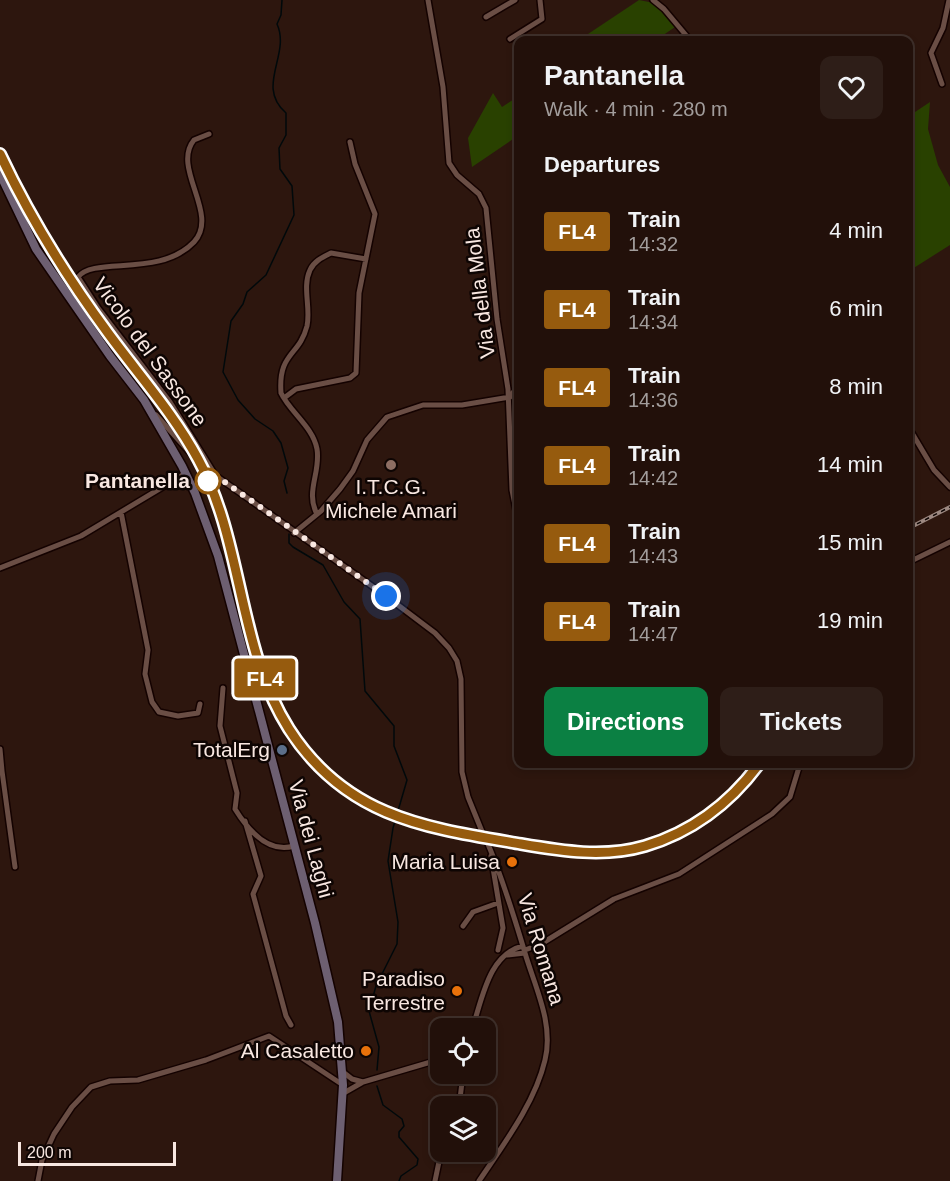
<!DOCTYPE html>
<meta charset="utf-8">
<style>
:root{--surface:#22100a;--page:#2e1e18;--text:#f1f3f6;--muted:#a29d9c;--line:#3f302b;--accent:#0b8043}
body{margin:0;font-family:Arial,sans-serif;background:var(--page);color:var(--text);height:100vh;display:flex;flex-direction:column;font-size:22px;white-space:nowrap}
*{box-sizing:border-box;margin:0}
p{font-size:20px;color:var(--muted)}
.icon{flex:none;width:33px;height:33px;fill:none;stroke:currentColor;stroke-width:2;stroke-linecap:round;stroke-linejoin:round}
.map{position:relative;flex:1;overflow:hidden}
.sheet{position:absolute;left:514px;top:36px;width:399px;height:732px;display:flex;flex-direction:column;background:var(--surface);border-radius:12px;box-shadow:0 3px 9px #0003,0 0 0 2px var(--line)}
.sheet>*{flex:none}
.badge{padding:0 12px;border-radius:4px;font-size:21px;line-height:39px}
.fabs{position:absolute;left:430px;top:1018px;display:grid;gap:12px}
.fabs a{display:grid;place-items:center;width:66px;height:66px;border-radius:12px;background:var(--surface);box-shadow:0 3px 9px #0003,0 0 0 2px var(--line);font-size:30px}
.scale{position:absolute;left:18px;bottom:15px;width:158px;box-sizing:border-box;padding-left:6px;border:3px solid #f8e7e1;border-top:0;font-size:16px;line-height:21px;white-space:nowrap;color:#f8e7e1;-webkit-text-stroke:4px #0e0503;paint-order:stroke}
.you{position:absolute;width:30px;height:30px;margin:-15px;border:4px solid #fff;border-radius:50%;background:#1a73e8;box-shadow:0 0 0 9px #1a73e833}
.map>.badge{position:absolute;translate:-50% -50%;box-shadow:0 0 0 3px #fff}
h2{padding:0 30px;font-size:22px;line-height:54px}
.round{display:grid;place-items:center;flex:none;width:63px;height:63px;border-radius:12px;background:var(--page)}
.head{display:flex;align-items:center;justify-content:space-between;height:102px;padding:0 30px}
h1{font-size:28px;font-weight:700;line-height:45px}
.action{display:flex;gap:12px;margin-top:auto;padding:12px 30px}
.action a{flex:1;height:69px;border-radius:12px;background:var(--accent);color:#fff;font-size:24px;font-weight:700;line-height:69px;text-align:center}
.action a+a{background:var(--page);color:var(--text)}
ul{padding:0;list-style:none}
li{display:flex;align-items:center;gap:18px;height:78px;padding:0 30px}
li div{flex:1}
li b{display:block;font-size:22px}
li em{font-style:normal}
li .badge{min-width:66px;font-weight:700;text-align:center}
.map>svg:first-child{display:block}
</style>
<div class="map">
<svg width="950" height="1181" viewBox="0 0 950 1181">
<rect width="100%" height="100%" fill="#2d160e"/>
<!-- green -->
<path fill="#294100" d="M639,0L659,4L678,25L656,40H579Z
M493,93L502,107L519,96V135L472,167L468,138Z
M930,102L928,129L938,165L950,187V245L909,271V116Z"/>
<g fill="none" stroke-linecap="round" stroke-linejoin="round">
<!-- stream -->
<path stroke="#00090b" stroke-width="1.5" d="M282,0L281,15L277,24C291,55 255,86 286,113V135L279,148L280,169L292,186L294,215L266,275L247,292L243,304L231,321L223,372L238,400L255,419L273,431L281,443L288,468L284,481L287,493
M289,534V543L293,547L323,565L344,602L360,619L365,691L394,726V746L407,780L393,828L388,861L398,922L397,944L376,986L369,1011L379,1047L377,1070
M377,1086L383,1105L402,1119L404,1126L399,1132V1137L418,1159L417,1165L401,1176L399,1181"/>
<!-- street casing -->
<g stroke="#140200" stroke-width="8">
<path id="street" d="M428,0L443,87L449,163L457,175L479,194L486,208L497,319L508,389L512,490L519,525
M653,0L664,9L690,40
M486,17L515,0
M510,39L542,19L540,0
M942,84L931,53L943,28L949,0
M209,134L194,140C171,168 220,214 194,242C160,278 94,256 78,277L98,308L170,402L214,473
M284,398L296,389L350,378L356,373L359,293L375,214L355,164L350,142
M156,415L202,466L386,596L435,633L449,648L457,661L461,679L462,772L468,797L483,834
M909,428L934,470L950,487
M121,512L148,650L145,674L152,702L159,712L178,716L198,713L200,704
M317,514C305,492 321,472 317,449C313,427 290,412 281,393C278,352 299,357 307,326C311,308 302,287 310,270C314,261 323,257 331,253L366,259
M294,533L321,511L340,489L353,471L367,440L387,417L423,405H462L510,397L519,384
M909,562L950,542
M0,568L81,536L186,473
M223,688L220,726L237,793L235,809C248,830 268,854 294,846
M0,749L2,771
M2,771L15,867
M245,821L261,876L253,894L286,1016L291,1025
M491,856L503,928L498,950
M463,926L473,912L498,903
M525,950L541,944L614,899L679,874L772,814L790,797L800,764
M507,955L525,953
M472,1029C482,1001 488,954 523,946
M343,1072L352,1079L363,1082
M342,1094L363,1082L441,1059
M459,1107L463,1074
M38,1181L42,1160L54,1134L72,1107L91,1087L110,1081L138,1080L206,1060L269,1036L343,1085
M435,1181L441,1152
M479,1181C503,1145 535,1103 545,1060C554,1024 535,987 525,953C514,916 503,880 488,844"/>
</g>
<!-- secondary casing -->
<g stroke="#140200" stroke-width="11">
<path id="secondary" d="M0,174L36,249L110,356L144,400L182,466L195,493L218,556L315,923L338,1022L343,1085L337,1181"/>
</g>
<!-- street -->
<use href="#street" stroke="#6a4e45" stroke-width="5"/>
<!-- secondary -->
<use href="#secondary" stroke="#6d5f71" stroke-width="8"/>
<!-- rail casing -->
<g stroke="#9c8881" stroke-width="4">
<path id="rail" d="M0,155C30,218 66,276 108,333C138,374 174,414 198,459C244,543 237,648 289,729C346,818 427,828 521,844C561,850 599,857 639,848C688,836 730,804 759,764
M909,528L950,507"/>
</g>
<!-- rail -->
<use href="#rail" stroke="#0e0503" stroke-width="1.5" stroke-dasharray="4.5" stroke-linecap="butt"/>
<!-- street-bridge casing -->
<g stroke="#140200" stroke-width="8" stroke-linecap="butt">
<path id="street-bridge" d="M483,834L488,844"/>
</g>
<!-- street-bridge -->
<use href="#street-bridge" stroke="#6a4e45" stroke-width="5"/>
</g>
<g fill="none" stroke-linecap="round" stroke-linejoin="round">
<!-- line casing -->
<g stroke="#fff" stroke-width="14">
<path id="line" d="M0,154C30,218 66,276 108,333C138,374 174,414 198,459C244,543 237,647 289,729C346,818 427,828 521,844C562,851 604,858 645,846C692,832 730,803 759,764"/>
</g>
<!-- line -->
<use href="#line" stroke="#965b0e" stroke-width="9"/>
<!-- walk -->
<path stroke="#f8e7e1" stroke-width="6" stroke-dasharray="0 10.8" d="M208,481L215,475L386,596"/>
</g>
<!-- markers -->
<circle fill="#8d6e63" stroke="#0e0503" stroke-width="2" cx="391" cy="465" r="6"/>
<circle fill="#fff" stroke="#965b0e" stroke-width="3" cx="208" cy="481" r="12"/>
<circle fill="#5c6f8a" stroke="#0e0503" stroke-width="2" cx="282" cy="750" r="6"/>
<g fill="#e8710a" stroke="#0e0503" stroke-width="2">
<circle cx="512" cy="862" r="6"/>
<circle cx="457" cy="991" r="6"/>
<circle cx="366" cy="1051" r="6"/>
</g>
<g text-anchor="middle" stroke-width="5" stroke-linejoin="round" paint-order="stroke">
<!-- street labels -->
<g font-size="21" fill="#f8e7e1" stroke="#0e0503">
<text transform="translate(480 293) rotate(-97)" y="7">Via della Mola</text>
<text transform="translate(150 352) rotate(54)" y="7">Vicolo del Sassone</text>
<text transform="translate(311 839) rotate(75)" y="7">Via dei Laghi</text>
<text transform="translate(541 949) rotate(73)" y="7">Via Romana</text>
</g>
<!-- stop labels -->
<g font-size="21" font-weight="bold" fill="#f8e7e1" stroke="#0e0503" text-anchor="end">
<text x="190" y="488">Pantanella</text>
</g>
<!-- poi labels -->
<g font-size="21" fill="#f8e7e1" stroke="#0e0503" text-anchor="end">
<text x="391" y="494" text-anchor="middle">I.T.C.G.<tspan x="391" dy="24">Michele Amari</tspan></text>
<text x="270" y="757">TotalErg</text>
<text x="500" y="869">Maria Luisa</text>
<text x="445" y="986">Paradiso<tspan x="445" dy="24">Terrestre</tspan></text>
<text x="354" y="1058">Al Casaletto</text>
</g>
</g>
</svg>
<div class="fabs">
<a><svg class="icon" aria-label="locate" viewBox="0 0 24 24"><circle cx="12" cy="12" r="6"/><path d="M12 2v4M12 18v4M2 12h4M18 12h4"/></svg></a>
<a><svg class="icon" aria-label="layers" viewBox="0 0 24 24"><path d="M12 4l9 5-9 5-9-5zM3 14l9 5 9-5"/></svg></a>
</div>
<div class="scale">200 m</div>
<div class="you" style="left:386px;top:596px"></div>
<b class="badge" style="left:265px;top:678px;background:#965b0e;color:#fff">FL4</b>
<section class="sheet">
<div class="head"><div><h1>Pantanella</h1><p>Walk · 4 min · 280 m</p></div><a class="round"><svg class="icon" aria-label="heart" viewBox="0 0 24 24"><path d="M12 20l-8-8c-3-5 5-10 8-4 3-6 11-1 8 4z"/></svg></a></div>
<h2>Departures</h2>
<ul>
<li><span class="badge" style="background:#965b0e;color:#fff">FL4</span><div><b>Train</b><p>14:32</p></div><em>4 min</em></li>
<li><span class="badge" style="background:#965b0e;color:#fff">FL4</span><div><b>Train</b><p>14:34</p></div><em>6 min</em></li>
<li><span class="badge" style="background:#965b0e;color:#fff">FL4</span><div><b>Train</b><p>14:36</p></div><em>8 min</em></li>
<li><span class="badge" style="background:#965b0e;color:#fff">FL4</span><div><b>Train</b><p>14:42</p></div><em>14 min</em></li>
<li><span class="badge" style="background:#965b0e;color:#fff">FL4</span><div><b>Train</b><p>14:43</p></div><em>15 min</em></li>
<li><span class="badge" style="background:#965b0e;color:#fff">FL4</span><div><b>Train</b><p>14:47</p></div><em>19 min</em></li>
</ul>
<div class="action"><a>Directions</a><a>Tickets</a></div>
</section>
</div>
